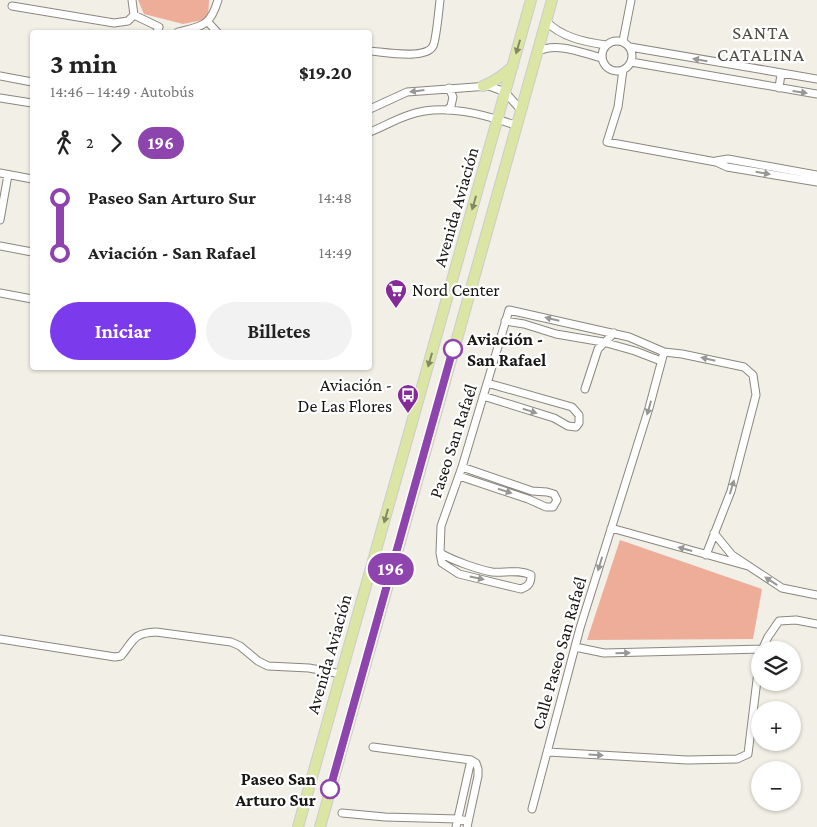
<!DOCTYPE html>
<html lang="es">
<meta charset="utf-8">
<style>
:root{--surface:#fff;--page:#f2f2f2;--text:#222;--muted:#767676;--accent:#7c3aed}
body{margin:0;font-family:"Crimson Pro",serif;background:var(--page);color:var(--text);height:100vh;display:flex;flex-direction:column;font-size:19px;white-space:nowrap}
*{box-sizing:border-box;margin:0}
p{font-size:16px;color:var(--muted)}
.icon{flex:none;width:28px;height:28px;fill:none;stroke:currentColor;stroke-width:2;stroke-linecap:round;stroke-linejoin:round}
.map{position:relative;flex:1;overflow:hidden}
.panel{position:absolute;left:30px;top:30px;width:342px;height:340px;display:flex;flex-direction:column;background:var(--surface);border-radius:5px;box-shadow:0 1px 4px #0004}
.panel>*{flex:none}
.badge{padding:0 10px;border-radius:16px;font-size:18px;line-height:32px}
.controls{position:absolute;left:751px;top:641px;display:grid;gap:10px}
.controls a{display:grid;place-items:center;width:50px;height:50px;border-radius:50%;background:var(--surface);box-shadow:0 1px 4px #0004;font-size:25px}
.map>.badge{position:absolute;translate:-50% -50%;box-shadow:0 0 0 2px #fff}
.legs{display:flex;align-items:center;gap:8px;height:55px;padding:0 20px;font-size:16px}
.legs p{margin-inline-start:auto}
.overview{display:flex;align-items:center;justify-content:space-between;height:85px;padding:0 20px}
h1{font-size:28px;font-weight:700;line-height:38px}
.button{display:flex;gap:10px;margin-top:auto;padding:10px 20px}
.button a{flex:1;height:58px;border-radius:30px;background:var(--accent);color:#fff;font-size:20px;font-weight:700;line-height:58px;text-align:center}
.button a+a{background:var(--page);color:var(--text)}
ul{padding:0 20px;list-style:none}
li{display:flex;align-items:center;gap:18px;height:55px;font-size:19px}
li i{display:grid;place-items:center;width:8px;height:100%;margin:0 6px;background:currentColor}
li i::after{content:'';width:12px;height:12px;margin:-6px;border:4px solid;border-radius:50%;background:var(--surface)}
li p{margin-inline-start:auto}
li:first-child i{background:linear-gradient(#0000 50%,currentColor 0)}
li:last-child i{background:linear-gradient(currentColor 50%,#0000 0)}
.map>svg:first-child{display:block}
</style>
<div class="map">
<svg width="817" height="827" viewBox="0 0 817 827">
<rect width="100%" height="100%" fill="#f2efe6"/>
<!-- green -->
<path fill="#edad99" d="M138,0H209L208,19L183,24L144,14Z
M620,540L762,589L753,639L587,640Z"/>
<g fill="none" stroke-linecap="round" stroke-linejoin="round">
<!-- minor casing -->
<g stroke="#8a877e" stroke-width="9">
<path id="minor" d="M132,0L134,15
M12,6L114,23L128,21L134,15
M134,15L159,27L157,32
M546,21C561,37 584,42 606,45
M208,22L217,32
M178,32C202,26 210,27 218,0
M602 56a15 15 0 1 1 30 0a15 15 0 1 1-30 0Z
M623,41L631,0
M630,47L817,79
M370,51C384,52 426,60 433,46C436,41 439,9 440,0
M537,52C556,41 582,53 602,58
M631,62L817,94
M623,70L618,107L607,142L716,162L727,167L817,182
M0,76L32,82
M779,88L781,74
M0,98L32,103
M370,109L407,92L489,86L505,92L520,109
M447,110L451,106L453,97L449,88
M370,132C383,127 396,119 409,115C443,103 483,114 515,125
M716,161L728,159L817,175
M0,173L32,179
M0,220L8,175
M0,246L32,252
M0,293L32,299
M505,321L524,324L556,334L603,342L635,351L661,361
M585,389L598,349L614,333
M483,396L554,418L568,426L576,427L579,423V415L572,407L487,383
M459,476L528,499L546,507H553L557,500L554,494L547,492L532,491L462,467
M611,528L748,566
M714,533L732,555L782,588L817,595
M440,553C454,561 477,569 492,572C505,573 519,569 531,575C531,583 529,586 521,589L459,574L442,563L440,553L441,526L462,467L509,310L629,337L664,352L682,354L744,367L753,375L756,395L731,491L706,555
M0,639L115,657L121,656C134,640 133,633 156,632L231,642L240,646L258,661L268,666L309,668L341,674
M575,647L604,653L763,649
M762,650L768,637L779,621L796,620L817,624
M373,747L471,760L476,763L478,769V776L467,827
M548,752L687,760L737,759L748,754L760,655
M532,809L580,628L649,408L664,352
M342,813L385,817L458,819L468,821
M456,827L471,760"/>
</g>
<!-- primary casing -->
<g stroke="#cccccb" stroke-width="12">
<path id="primary" d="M483,86C495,81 504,75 513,66
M298,827L531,0
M320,827L552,0"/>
</g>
<!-- minor -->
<use href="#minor" stroke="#fff" stroke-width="7"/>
<!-- primary -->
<use href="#primary" stroke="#dbe6a4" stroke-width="10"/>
</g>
<!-- one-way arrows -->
<defs><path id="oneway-solid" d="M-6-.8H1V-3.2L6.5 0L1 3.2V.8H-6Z" transform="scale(1.25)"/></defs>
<g fill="#838963">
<use href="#oneway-solid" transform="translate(518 47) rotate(106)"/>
<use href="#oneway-solid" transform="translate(474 203) rotate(106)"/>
<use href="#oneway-solid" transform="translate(430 360) rotate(106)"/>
<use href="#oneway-solid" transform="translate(386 516) rotate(106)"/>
</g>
<g fill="#979795">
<use href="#oneway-solid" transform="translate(700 60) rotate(-170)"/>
<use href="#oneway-solid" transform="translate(417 91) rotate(173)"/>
<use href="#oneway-solid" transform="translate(800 92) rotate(8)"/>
<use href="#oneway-solid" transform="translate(763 173) rotate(10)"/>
<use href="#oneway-solid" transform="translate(552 319) rotate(-167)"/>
<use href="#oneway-solid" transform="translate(708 359) rotate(-167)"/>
<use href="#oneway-solid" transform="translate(649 408) rotate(106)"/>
<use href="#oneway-solid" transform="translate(530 411) rotate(17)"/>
<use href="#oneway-solid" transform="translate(732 487) rotate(-73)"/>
<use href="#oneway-solid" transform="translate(505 491) rotate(18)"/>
<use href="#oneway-solid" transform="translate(685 549) rotate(-165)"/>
<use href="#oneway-solid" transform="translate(600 564) rotate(107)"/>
<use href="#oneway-solid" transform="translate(477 578) rotate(12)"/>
<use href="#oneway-solid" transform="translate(771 581) rotate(-147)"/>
<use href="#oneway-solid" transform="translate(623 653) rotate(-2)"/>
<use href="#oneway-solid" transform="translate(596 755) rotate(3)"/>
</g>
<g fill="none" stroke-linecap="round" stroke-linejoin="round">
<!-- line-1 casing -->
<g stroke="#fff" stroke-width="11">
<path id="line-1" d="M330,789L453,349"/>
</g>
<!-- line-1 -->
<use href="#line-1" stroke="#8e44ad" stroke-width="8"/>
</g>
<!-- icons -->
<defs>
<g id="supermarket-pin" transform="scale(1.125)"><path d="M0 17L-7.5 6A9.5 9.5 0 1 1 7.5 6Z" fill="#842b98" stroke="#fff"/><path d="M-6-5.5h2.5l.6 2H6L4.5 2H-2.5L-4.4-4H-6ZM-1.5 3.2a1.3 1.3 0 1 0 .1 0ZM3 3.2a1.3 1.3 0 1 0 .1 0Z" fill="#fff"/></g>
<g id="bus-pin" transform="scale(1.125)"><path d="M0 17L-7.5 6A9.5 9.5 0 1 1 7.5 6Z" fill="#842b98" stroke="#fff"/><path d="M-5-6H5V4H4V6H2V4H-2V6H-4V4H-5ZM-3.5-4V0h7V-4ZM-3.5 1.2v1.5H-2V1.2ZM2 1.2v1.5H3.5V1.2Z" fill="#fff"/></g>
</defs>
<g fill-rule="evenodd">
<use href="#supermarket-pin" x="396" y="290"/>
<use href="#bus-pin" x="408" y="395"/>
</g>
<!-- markers -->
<g fill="#fff" stroke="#8e44ad" stroke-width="2.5">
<circle cx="453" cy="349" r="9"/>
<circle cx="330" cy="789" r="9"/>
</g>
<g text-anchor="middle" stroke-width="4.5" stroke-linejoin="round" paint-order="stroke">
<!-- street labels -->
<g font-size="18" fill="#181714" stroke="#fff">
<text transform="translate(456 207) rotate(-74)" y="6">Avenida Aviación</text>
<text transform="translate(453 441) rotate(-72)" y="6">Paseo San Rafaél</text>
<text transform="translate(559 653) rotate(-74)" y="6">Calle Paseo San Rafaél</text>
<text transform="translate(329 654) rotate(-74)" y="6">Avenida Aviación</text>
</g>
<!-- poi labels -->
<g font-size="18" fill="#181714" stroke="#fff" text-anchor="start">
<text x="412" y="296">Nord Center</text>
<text x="392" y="391" text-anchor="end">Aviación -<tspan x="392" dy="21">De Las Flores</tspan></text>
</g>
<!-- stop labels -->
<g font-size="18" font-weight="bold" fill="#181714" stroke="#fff" text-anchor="start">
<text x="467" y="345">Aviación -<tspan x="467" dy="21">San Rafael</tspan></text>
<text x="316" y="785" text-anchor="end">Paseo San<tspan x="316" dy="21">Arturo Sur</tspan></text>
</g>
<!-- neighbourhood labels -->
<g font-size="19" letter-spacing="1" fill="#504e46" stroke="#fff">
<text x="761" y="39">SANTA<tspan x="761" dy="22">CATALINA</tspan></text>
</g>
</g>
</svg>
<div class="controls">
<a><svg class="icon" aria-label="layers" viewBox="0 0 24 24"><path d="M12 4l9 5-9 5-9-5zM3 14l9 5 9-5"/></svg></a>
<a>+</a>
<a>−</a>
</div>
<b class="badge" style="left:391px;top:569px;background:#8e44ad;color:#fff">196</b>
<section class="panel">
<div class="overview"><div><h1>3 min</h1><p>14:46 – 14:49 · Autobús</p></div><b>$19.20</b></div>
<div class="legs"><svg class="icon" aria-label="walk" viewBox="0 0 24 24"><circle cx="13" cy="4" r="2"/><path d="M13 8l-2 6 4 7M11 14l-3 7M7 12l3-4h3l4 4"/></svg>2<svg class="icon" aria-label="forward" viewBox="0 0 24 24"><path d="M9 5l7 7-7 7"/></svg><b class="badge" style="background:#8e44ad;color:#fff">196</b></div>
<ul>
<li><i style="color:#8e44ad"></i><b>Paseo San Arturo Sur</b><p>14:48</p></li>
<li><i style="color:#8e44ad"></i><b>Aviación - San Rafael</b><p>14:49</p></li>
</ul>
<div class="button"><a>Iniciar</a><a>Billetes</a></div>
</section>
</div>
